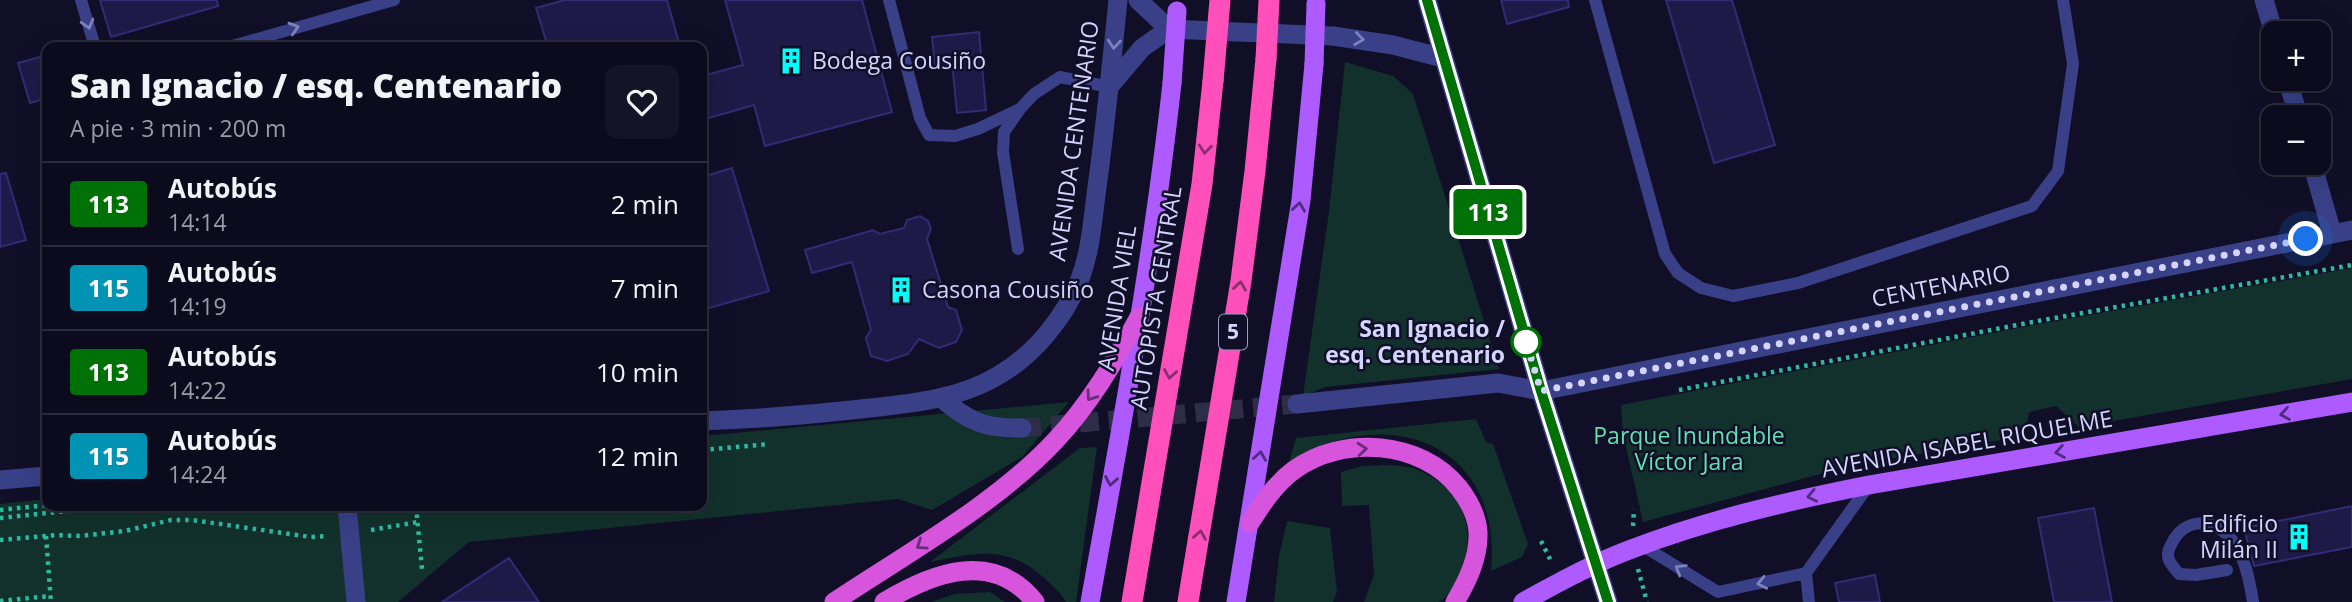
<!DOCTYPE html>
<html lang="es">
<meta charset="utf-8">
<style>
:root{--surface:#0c0b1d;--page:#151426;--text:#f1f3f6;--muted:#9a9ba4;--line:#2c2b3b}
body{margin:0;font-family:"Open Sans",sans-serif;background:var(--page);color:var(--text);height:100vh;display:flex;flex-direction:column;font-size:26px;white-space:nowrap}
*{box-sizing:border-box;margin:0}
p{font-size:23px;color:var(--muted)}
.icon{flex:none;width:38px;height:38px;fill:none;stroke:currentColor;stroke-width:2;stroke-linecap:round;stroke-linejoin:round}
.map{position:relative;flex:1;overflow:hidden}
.sheet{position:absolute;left:42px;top:42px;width:665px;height:469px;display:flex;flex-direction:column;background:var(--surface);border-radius:14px;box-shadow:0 7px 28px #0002,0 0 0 2px var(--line)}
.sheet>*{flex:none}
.badge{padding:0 14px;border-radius:5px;font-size:24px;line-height:46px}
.fabs{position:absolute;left:2261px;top:21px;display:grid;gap:14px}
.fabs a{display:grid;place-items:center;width:70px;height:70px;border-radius:14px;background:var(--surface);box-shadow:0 7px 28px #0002,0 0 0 2px var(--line);font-size:35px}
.you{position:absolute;width:35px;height:35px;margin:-18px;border:5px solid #fff;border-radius:50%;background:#1a73e8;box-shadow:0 0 0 10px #1a73e833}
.map>.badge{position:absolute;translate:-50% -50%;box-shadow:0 0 0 4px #fff}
.round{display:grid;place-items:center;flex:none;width:74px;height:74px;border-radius:14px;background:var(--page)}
.headline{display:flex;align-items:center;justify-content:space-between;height:119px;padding:0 28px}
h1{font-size:33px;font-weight:800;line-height:52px}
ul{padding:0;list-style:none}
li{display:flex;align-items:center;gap:21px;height:84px;padding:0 28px;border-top:2px solid var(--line)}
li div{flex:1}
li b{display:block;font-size:26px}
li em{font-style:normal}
li .badge{min-width:77px;font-weight:700;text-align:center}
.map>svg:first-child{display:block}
</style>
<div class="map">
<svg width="2352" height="602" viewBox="0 0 2352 602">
<rect width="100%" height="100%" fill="#100f27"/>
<!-- green -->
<path fill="#12312c" d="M1345,62L1393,76L1413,94L1499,369L1325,387L1303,396L1329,211Z
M2352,268V379L2079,427L2056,406L2029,412L2025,436L1854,465L1643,522L1623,434L1621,405L2039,324Z
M1069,402L1022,457L932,510L898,499L469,542L398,602H0V504L47,499V506H702V436Z
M1476,419L1486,442L1493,444L1528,544L1522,557L1491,571C1503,443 1388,401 1289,462L1296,438Z
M1097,447L1076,602H1066C1060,592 1052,585 1044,578C1007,544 974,553 930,562L1080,448Z
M1392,465C1400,466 1411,467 1418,470C1462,488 1478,529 1461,571C1457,581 1450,597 1439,602C1431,602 1377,602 1364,602L1374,575L1369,505L1342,506L1341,472L1362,466Z
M1287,521L1330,528L1337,592L1333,602H1274L1279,556Z
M990,592L1005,602H931L955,594Z"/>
<!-- building -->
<path fill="#1e1a48" stroke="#312c75" stroke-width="2" d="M100,0H217L218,6L111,37Z
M565,0H667L679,43L665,47H548L536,8Z
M725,0H862L892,112L765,146L754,105L702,120V76L743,65Z
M1501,0H1568L1569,7L1507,24Z
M1666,0H1732L1775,145L1714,163Z
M979,32L986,110L957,113L952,62L935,64L932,37Z
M47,55V98L30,103L18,63Z
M732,168L769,291L702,310V177Z
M6,173L26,240L0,247V174Z
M920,216L928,221L931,229L927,239L948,307L956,310L962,330L956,342L939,348L919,339L908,354L887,361L871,356L866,338L871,330L852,262L812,273L805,250L873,230L880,234L904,228L907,220Z
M2352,506V547L2254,566L2244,528Z
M2094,508L2112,602H2054L2038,518Z
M509,558L539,602H442Z
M1875,575L1880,602H1839L1835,583Z"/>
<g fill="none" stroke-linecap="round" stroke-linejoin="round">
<!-- pedestrian-tunnel -->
<path stroke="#2d2d47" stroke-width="19" stroke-dasharray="19 10" stroke-linecap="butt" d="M1022,428L1297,404"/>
<!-- path -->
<path stroke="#2dbba0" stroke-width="4.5" stroke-dasharray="3.5 5" stroke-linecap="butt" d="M1679,390L2038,321L2352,265
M702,450L769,444
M416,506L422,569
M0,510L47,505
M0,518L115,506
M1633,526L1634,509
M371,530L418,522
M46,536L51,602
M0,540L56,535L80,536L125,531L171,520H192L311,537L328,536
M1541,541L1552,563
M1638,569L1647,602
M0,601L50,596"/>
<!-- service -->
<path stroke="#394087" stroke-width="12" d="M81,0L95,47
M889,0L920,118L929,135L955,136L978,129L1020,109L1034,94L1060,77L1110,87
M1595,0L1665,254L1678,273L1701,288L1733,296L1798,283L2032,206L2058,171L2073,64L2063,0
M229,47L394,0
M1018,249L1003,152L1004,132L1020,109
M1643,546L1718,592L1806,573
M2227,570L2196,575L2179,574C2176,570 2171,565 2169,560C2167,555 2168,550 2171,545C2184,517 2213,517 2232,540C2245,555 2250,583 2253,602
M1809,602L1806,573L1869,485"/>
<!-- pedestrian -->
<path stroke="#394087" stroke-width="19" d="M941,398C968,421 985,429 1022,428
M1297,404L1498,383L1541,391"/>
<!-- minor -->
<path stroke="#394087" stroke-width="19" d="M2264,0L2274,33
M2287,79L2299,117
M2312,163L2332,233
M1541,391L2352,230
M347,506L356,602"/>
<!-- tertiary -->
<path stroke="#394087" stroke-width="19" d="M1138,0L1169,29
M1427,0L1541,391L1608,602
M1110,86L1142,48L1169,29L1333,36L1393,45L1443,58
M702,421C755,419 808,415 861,409C907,404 958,400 999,375C1034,355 1065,317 1080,279C1092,247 1093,213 1098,180C1106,120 1112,60 1118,0
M0,480L47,476"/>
<!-- primary -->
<path stroke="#ad5bff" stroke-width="19" d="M1090,602C1121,430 1153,257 1172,83
M1236,602L1301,200L1314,64
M1523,602C1558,583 1592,564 1629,550C1706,520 1788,501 1869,485L2352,402"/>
<!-- trunk -->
<path stroke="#d655dc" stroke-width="19" d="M1250,523C1262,504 1275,484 1294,470C1343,435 1421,440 1459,488C1469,501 1477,515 1478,532C1479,557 1468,580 1455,602
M834,602C906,554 996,504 1055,441C1089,405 1115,361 1139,317
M884,602C932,573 993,549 1035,602"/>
<!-- motorway -->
<path stroke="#ff4fba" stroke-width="21" d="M1132,602L1202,184L1213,81
M1188,602L1241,281L1255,171L1266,59"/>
<!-- primary-bridge -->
<path stroke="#ad5bff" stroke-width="19" d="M1314,64L1316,4
M1172,83L1177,11"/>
<!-- motorway-bridge -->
<path stroke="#ff4fba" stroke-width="21" d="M1266,59L1269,0
M1213,81L1220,0"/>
</g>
<!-- one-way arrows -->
<defs><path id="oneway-chevron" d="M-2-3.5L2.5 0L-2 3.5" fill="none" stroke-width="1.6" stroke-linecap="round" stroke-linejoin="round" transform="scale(1.75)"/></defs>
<g stroke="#7f83bd">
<use href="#oneway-chevron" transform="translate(88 24) rotate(74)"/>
<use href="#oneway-chevron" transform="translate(294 28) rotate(-16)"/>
<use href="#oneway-chevron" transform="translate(1359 39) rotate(8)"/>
<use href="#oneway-chevron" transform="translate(1114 44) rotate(95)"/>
<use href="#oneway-chevron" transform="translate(1680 569) rotate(-148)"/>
<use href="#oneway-chevron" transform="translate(1762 583) rotate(168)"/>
</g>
<g stroke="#882f70">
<use href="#oneway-chevron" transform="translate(1205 149) rotate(96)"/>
<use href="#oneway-chevron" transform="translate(1240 286) rotate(-82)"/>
<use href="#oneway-chevron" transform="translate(1170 374) rotate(100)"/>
<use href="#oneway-chevron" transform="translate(1200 535) rotate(-80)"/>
</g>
<g stroke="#4f2d7d">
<use href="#oneway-chevron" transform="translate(1299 207) rotate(-82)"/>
<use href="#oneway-chevron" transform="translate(2285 414) rotate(170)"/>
<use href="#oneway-chevron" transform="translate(2060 452) rotate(170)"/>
<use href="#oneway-chevron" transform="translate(1260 456) rotate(-81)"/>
<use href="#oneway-chevron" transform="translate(1111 481) rotate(100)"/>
<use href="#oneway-chevron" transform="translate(1812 496) rotate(168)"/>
</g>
<g stroke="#692e78">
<use href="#oneway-chevron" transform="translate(1091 396) rotate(125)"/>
<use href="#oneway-chevron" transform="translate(1362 449) rotate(-5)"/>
<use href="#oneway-chevron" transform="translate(921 545) rotate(146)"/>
</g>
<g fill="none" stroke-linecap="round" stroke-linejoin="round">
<!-- line casing -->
<g stroke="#fff" stroke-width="16">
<path id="line" d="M1427,0L1541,391L1608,602"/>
</g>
<!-- line -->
<use href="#line" stroke="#007106" stroke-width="10"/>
<!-- walk -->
<path stroke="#d4d5ff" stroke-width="7" stroke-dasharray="0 12.6" d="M1526,342L1525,338L1541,391L2306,239"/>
</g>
<!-- icons -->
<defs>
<g id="building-bare" transform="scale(2.1)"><path d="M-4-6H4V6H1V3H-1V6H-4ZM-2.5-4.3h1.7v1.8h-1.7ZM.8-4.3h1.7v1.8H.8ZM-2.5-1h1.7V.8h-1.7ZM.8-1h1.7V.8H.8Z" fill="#00fff8" stroke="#100f27" stroke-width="2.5" paint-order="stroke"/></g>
</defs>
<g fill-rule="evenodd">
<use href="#building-bare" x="791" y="61"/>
<use href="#building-bare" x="901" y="290"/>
<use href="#building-bare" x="2299" y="537"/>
</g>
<!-- markers -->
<circle fill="#fff" stroke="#007106" stroke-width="3.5" cx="1526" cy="342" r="14"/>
<g text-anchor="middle" stroke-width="5" stroke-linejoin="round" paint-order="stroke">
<!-- shield labels -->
<rect fill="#100f27" stroke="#999abe" stroke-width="2" x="1219" y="314.5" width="28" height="35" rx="5"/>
<g font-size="21" font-weight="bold" fill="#d4d5ff">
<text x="1233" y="339">5</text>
</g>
<!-- poi labels -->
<g font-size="23" fill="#d4d5ff" stroke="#100f27" text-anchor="start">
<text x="812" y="69">Bodega Cousiño</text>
<text x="922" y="298">Casona Cousiño</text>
<text x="2278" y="532" text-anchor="end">Edificio<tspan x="2278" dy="26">Milán II</tspan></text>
</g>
<!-- street labels -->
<g font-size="23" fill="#d4d5ff" stroke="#100f27">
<text transform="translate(1074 141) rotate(-82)" y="8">AVENIDA CENTENARIO</text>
<text transform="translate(1941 286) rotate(-11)" y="8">CENTENARIO</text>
<text transform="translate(1117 298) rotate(-81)" y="8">AVENIDA VIEL</text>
<text transform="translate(1156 298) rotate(-81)" y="8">AUTOPISTA CENTRAL</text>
<text transform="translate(1967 444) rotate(-10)" y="8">AVENIDA ISABEL RIQUELME</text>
</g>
<!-- stop labels -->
<g font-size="23" font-weight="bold" fill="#d4d5ff" stroke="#100f27" text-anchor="end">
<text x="1505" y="337">San Ignacio /<tspan x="1505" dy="26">esq. Centenario</tspan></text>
</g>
<!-- park labels -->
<g font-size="23" fill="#5de2b0" stroke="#100f27">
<text x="1689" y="444">Parque Inundable<tspan x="1689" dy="26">Víctor Jara</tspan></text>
</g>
</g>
</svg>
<div class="fabs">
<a>+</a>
<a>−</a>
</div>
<div class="you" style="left:2306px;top:239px"></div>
<b class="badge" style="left:1488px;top:212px;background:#007106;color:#fff">113</b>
<section class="sheet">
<div class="headline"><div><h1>San Ignacio / esq. Centenario</h1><p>A pie · 3 min · 200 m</p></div><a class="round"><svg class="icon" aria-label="heart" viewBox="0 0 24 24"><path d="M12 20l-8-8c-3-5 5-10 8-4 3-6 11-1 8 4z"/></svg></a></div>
<ul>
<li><span class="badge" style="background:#007106;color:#fff">113</span><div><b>Autobús</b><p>14:14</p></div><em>2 min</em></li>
<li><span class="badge" style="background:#0093b3;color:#fff">115</span><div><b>Autobús</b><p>14:19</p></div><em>7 min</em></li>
<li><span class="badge" style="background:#007106;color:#fff">113</span><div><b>Autobús</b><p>14:22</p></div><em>10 min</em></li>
<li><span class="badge" style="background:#0093b3;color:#fff">115</span><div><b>Autobús</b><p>14:24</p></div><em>12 min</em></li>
</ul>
</section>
</div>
